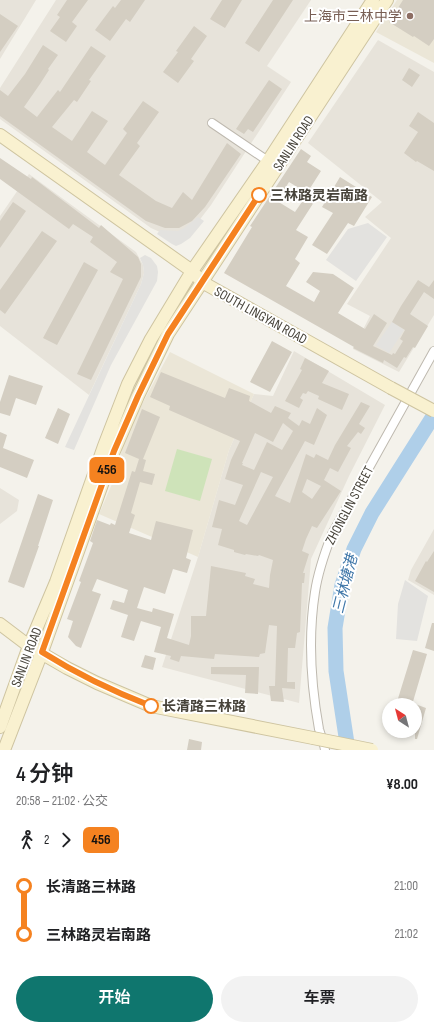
<!DOCTYPE html>
<html lang="zh">
<meta charset="utf-8">
<style>
:root{--surface:#fff;--page:#f2f2f2;--text:#202124;--muted:#757577;--accent:#0f766e}
body{margin:0;font-family:"Sofia Sans Condensed","Noto Sans SC",sans-serif;background:var(--page);color:var(--text);height:100vh;display:flex;flex-direction:column;font-size:15px;white-space:nowrap}
*{box-sizing:border-box;margin:0}
p{font-size:13px;color:var(--muted)}
.icon{flex:none;width:22px;height:22px;fill:none;stroke:currentColor;stroke-width:2;stroke-linecap:round;stroke-linejoin:round}
.map{position:relative;height:750px;overflow:hidden}
.sheet{display:flex;flex-direction:column;background:var(--surface);flex:1}
.sheet>*{flex:none}
.badge{padding:0 8px;border-radius:6px;font-size:14px;line-height:26px}
.needle{width:26px;rotate:324deg}
.controls{position:absolute;left:382px;top:698px;display:grid;gap:8px}
.controls a{display:grid;place-items:center;width:40px;height:40px;border-radius:50%;background:var(--surface);box-shadow:0 2px 6px #0003;font-size:20px}
.map>.badge{position:absolute;translate:-50% -50%;box-shadow:0 0 0 2px #fff}
.legs{display:flex;align-items:center;gap:6px;height:44px;padding:0 16px;font-size:13px}
.legs p{margin-inline-start:auto}
.overview{display:flex;align-items:center;justify-content:space-between;height:68px;padding:0 16px}
h1{font-size:22px;font-weight:600;line-height:30px}
.button{display:flex;gap:8px;margin-top:auto;padding:8px 16px}
.button a{flex:1;height:46px;border-radius:24px;background:var(--accent);color:#fff;font-size:16px;font-weight:600;line-height:46px;text-align:center}
.button a+a{background:var(--page);color:var(--text)}
ul{padding:0 16px;list-style:none}
li{display:flex;align-items:center;gap:14px;height:48px;font-size:15px}
li i{display:grid;place-items:center;width:6px;height:100%;margin:0 5px;background:currentColor}
li i::after{content:'';width:10px;height:10px;margin:-5px;border:3px solid;border-radius:50%;background:var(--surface)}
li p{margin-inline-start:auto}
li:first-child i{background:linear-gradient(#0000 50%,currentColor 0)}
li:last-child i{background:linear-gradient(currentColor 50%,#0000 0)}
.map>svg:first-child{display:block}
</style>
<div class="map">
<svg width="434" height="750" viewBox="0 0 434 750">
<rect width="100%" height="100%" fill="#f4f2eb"/>
<!-- residential -->
<path fill="#e7e3da" d="M0,0H36L0,59Z
M56,0H311L267,66L291,82L211,205L198,222L188,231L162,233L151,228L0,119V88Z
M378,40L434,72V315L399,372L353,349L370,316L347,304L391,238L365,217L382,202L308,143Z
M29,174L136,252L143,265L144,273L141,284L89,395L0,326V216Z
M294,351L385,405L349,476L311,559L299,703L162,667L198,557L229,450L254,394L273,396Z
M0,488L19,500L17,511L0,524Z
M434,529V595L408,580L411,570Z"/>
<!-- education -->
<path fill="#ebe6d7" d="M397,0H434V63L376,32Z
M170,352L254,394L229,450L198,557L99,514L115,477L124,441L141,406Z"/>
<!-- green -->
<path fill="#cee3b9" d="M177,449L212,459L200,501L165,491Z"/>
<!-- parking -->
<path fill="#e3e2df" d="M198,217L204,221L190,238L181,244L176,246L172,244L157,234L160,230L178,231L184,228Z
M368,223L387,237L356,281L326,260L348,229Z
M145,255L151,258L157,266L158,272L157,281L111,365L74,450L65,447L141,284L144,273L143,265L140,258Z
M392,322L404,330L389,353L376,345Z
M405,580L428,596L417,641L396,639L398,604Z"/>
<g fill="none" stroke-linecap="round" stroke-linejoin="round">
<!-- river -->
<path stroke="#afcfe9" stroke-width="15" d="M348,750L336,671L335,628L342,585L354,549L372,513L434,415"/>
</g>
<!-- building -->
<path fill="#d4cec2" fill-rule="evenodd" d="M67,0H88L72,22L77,26L66,42L50,31L60,17L57,15Z
M121,0H145L130,22L126,19L110,41L95,30L113,6L115,8Z
M222,0H242L225,28L210,19Z
M273,0H293L259,52L245,43Z
M403,0H434V39L429,46L414,36L413,37L389,22Z
M0,14L18,26L0,52Z
M194,26L207,36L191,59L194,61L178,83L163,72L178,52L176,51Z
M43,45L58,55L48,69L49,70L40,84L24,107L37,117L58,90L60,92L91,46L106,56L89,80L91,81L77,102L74,100L52,127L72,141L92,111L108,121L87,152L105,165L127,133L123,129L143,101L159,112L137,143L140,146L119,175L156,201L172,208L183,192L192,200L227,143L241,154L205,207L192,221L179,228H165L146,221L0,116V90L8,96L25,74Z
M409,68L420,75L412,87L402,80Z
M269,80L282,89L253,132L248,129L244,134L236,129Z
M418,112L434,123V171L417,161L416,162L404,153L418,132L409,126Z
M301,149L311,156L307,162L321,171L307,193L289,182L277,201L295,212L308,193L316,199L296,230L308,237L295,259L300,263L286,286L314,302L320,291L306,282L313,272L333,274L354,288L338,313L365,329L374,314L387,323L373,346L392,355L393,353L395,354L403,341L400,339L405,330L392,322L401,306L418,280L429,287L434,280V299L424,292L410,314L428,326L415,348L413,347L406,358L404,357L397,368L384,360L383,363L353,348L354,347L224,273L252,227L250,226Z
M0,158L31,179L32,177L99,228L101,225L138,257L141,264V277L91,380L77,374L123,279L110,272L117,262L90,242L93,237L73,224L69,229L0,179Z
M340,177L372,197L354,226L348,223L327,254L312,245L333,213L322,207Z
M13,202L26,211L0,248V221Z
M42,231L57,241L5,314L0,310V290Z
M84,262L98,270L57,345L43,338Z
M272,341L292,352L270,392L250,382Z
M305,358L329,371L322,383L349,394L342,410L318,399L319,396L308,391L306,394L303,393L300,398L303,400L299,408L285,401L302,370L300,369Z
M161,372L225,398L229,388L250,396L249,401L271,413L275,406L291,413L288,418L299,426L302,420L310,424L317,408L327,415L314,445L305,441L275,496L290,503L306,454L314,458L316,454L328,460L335,445L361,402L370,406L359,424L365,428L361,434L358,432L347,446L351,448L338,472L330,468L324,480L341,491L317,528L312,526L306,539L302,551L309,554L303,573H305L304,583H302L300,632L297,633L295,648H288L287,682H295V689L282,688L284,702L271,701L269,686H275L277,626L269,625L265,653L260,654L259,657L215,654L214,659L181,656L179,662L170,659L171,656L154,652L161,627L141,621L134,641L121,637L128,615L110,609L113,600L124,603L128,590L97,579L92,591L101,594L81,648L76,646L68,637L73,621L67,619L81,582L79,581L93,543L90,541L97,520L110,525L111,523L115,525L132,471L135,472L139,459L125,453L142,409L160,417L143,459L146,460L143,471L155,474L152,485L140,482L131,513L135,515L129,533L151,540L156,521L193,530L186,558L191,560L187,573L173,569L165,594L144,587L137,608L152,612L153,608L174,614L167,638L189,645L191,636V616H206L211,566L246,573L245,576L255,579L253,584L269,588L270,575L273,560L259,555L258,556L246,554L245,555L234,552V550L218,545L222,529L212,527L219,500L235,505L243,485L225,479L231,460L240,441L169,410L170,406L150,397ZM283,423L293,431L282,450L267,442L254,470L242,465L243,463H242L255,433L273,442ZM261,472L273,477L247,525L239,521ZM307,479L321,486L312,499L302,492Z
M9,375L43,386L36,405L16,398L10,416L0,413V402Z
M58,408L70,414L58,444L45,438Z
M0,432L7,435L3,448L34,460L27,478L0,467Z
M38,494L53,500L38,546H39L24,588L8,582Z
M434,551V592L415,581L426,561L427,562Z
M432,623H434V651L425,648Z
M413,650L427,654L412,705H396Z
M145,655L156,658L153,670L141,667Z
M211,667H259L258,694L245,693L246,675L211,674Z
M415,704L426,708L417,739H415Z
M189,739L202,742L201,750H187Z"/>
<g fill="none" stroke-linecap="round" stroke-linejoin="round">
<!-- street casing -->
<g stroke="#beb9af" stroke-width="10">
<path id="street" d="M212,123L268,161
M325,750C324,743 321,736 319,729C311,685 308,637 315,592C318,572 325,552 332,534L434,351"/>
</g>
<!-- secondary casing -->
<g stroke="#cec4a0" stroke-width="14">
<path id="secondary" d="M0,135L192,271L202,282L391,388
M0,624L29,646L67,668L97,683L151,706L313,738
M0,727L29,646L56,582L104,446L128,384L151,339L192,271L268,161L373,0
M4,750L42,652L114,451L138,396L168,334L387,0"/>
</g>
<!-- street -->
<use href="#street" stroke="#fff" stroke-width="8"/>
<!-- secondary -->
<use href="#secondary" stroke="#f9f1d0" stroke-width="12"/>
<!-- secondary-bridge casing -->
<g stroke="#cec4a0" stroke-width="14" stroke-linecap="butt">
<path id="secondary-bridge" d="M391,388L434,411
M313,738L372,750"/>
</g>
<!-- secondary-bridge -->
<use href="#secondary-bridge" stroke="#f9f1d0" stroke-width="12"/>
</g>
<g fill="none" stroke-linecap="round" stroke-linejoin="round">
<!-- line-1 casing -->
<g stroke="#fff" stroke-width="9">
<path id="line-1" d="M151,706C112,691 77,674 42,652L114,451L138,396L168,334L259,195"/>
</g>
<!-- line-1 -->
<use href="#line-1" stroke="#f58220" stroke-width="6"/>
</g>
<!-- markers -->
<circle fill="#8d6e63" stroke="#fff" stroke-width="1.5" cx="410" cy="16" r="4"/>
<g fill="#fff" stroke="#f58220" stroke-width="2">
<circle cx="259" cy="195" r="7"/>
<circle cx="151" cy="706" r="7"/>
</g>
<g text-anchor="middle" stroke-width="4" stroke-linejoin="round" paint-order="stroke">
<!-- education labels -->
<g font-size="14" fill="#785e54" stroke="#fff" text-anchor="end">
<text x="402" y="21">上海市三林中学</text>
</g>
<!-- street labels -->
<g font-size="14" fill="#47433a" stroke="#fff">
<text transform="translate(293 143) rotate(-57)" y="5">SANLIN ROAD</text>
<text transform="translate(261 315) rotate(29)" y="5">SOUTH LINGYAN ROAD</text>
<text transform="translate(349 505) rotate(-62)" y="5">ZHONGLIN STREET</text>
<text transform="translate(26 657) rotate(-69)" y="5">SANLIN ROAD</text>
</g>
<!-- stop labels -->
<g font-size="14" font-weight="bold" fill="#47433a" stroke="#fff" text-anchor="start">
<text x="270" y="200">三林路灵岩南路</text>
<text x="162" y="711">长清路三林路</text>
</g>
<!-- water labels -->
<g font-size="15" font-style="italic" fill="#3e76a8" stroke="#fff">
<text transform="translate(345 584) rotate(-76)" y="5">三林塘港</text>
</g>
</g>
</svg>
<div class="controls">
<a><svg class="needle" viewBox="-14 -14 28 28"><path d="M0-13l5 13h-10z" fill="#e53935"/><path d="M0 13l5-13h-10z" fill="#757577"/></svg></a>
</div>
<b class="badge" style="left:107px;top:470px;background:#f58220;color:#111">456</b>
</div>
<section class="sheet">
<div class="overview"><div><h1>4 分钟</h1><p>20:58 – 21:02 · 公交</p></div><b>¥8.00</b></div>
<div class="legs"><svg class="icon" aria-label="walk" viewBox="0 0 24 24"><circle cx="13" cy="4" r="2"/><path d="M13 8l-2 6 4 7M11 14l-3 7M7 12l3-4h3l4 4"/></svg>2<svg class="icon" aria-label="forward" viewBox="0 0 24 24"><path d="M9 5l7 7-7 7"/></svg><b class="badge" style="background:#f58220;color:#111">456</b></div>
<ul>
<li><i style="color:#f58220"></i><b>长清路三林路</b><p>21:00</p></li>
<li><i style="color:#f58220"></i><b>三林路灵岩南路</b><p>21:02</p></li>
</ul>
<div class="button"><a>开始</a><a>车票</a></div>
</section>
